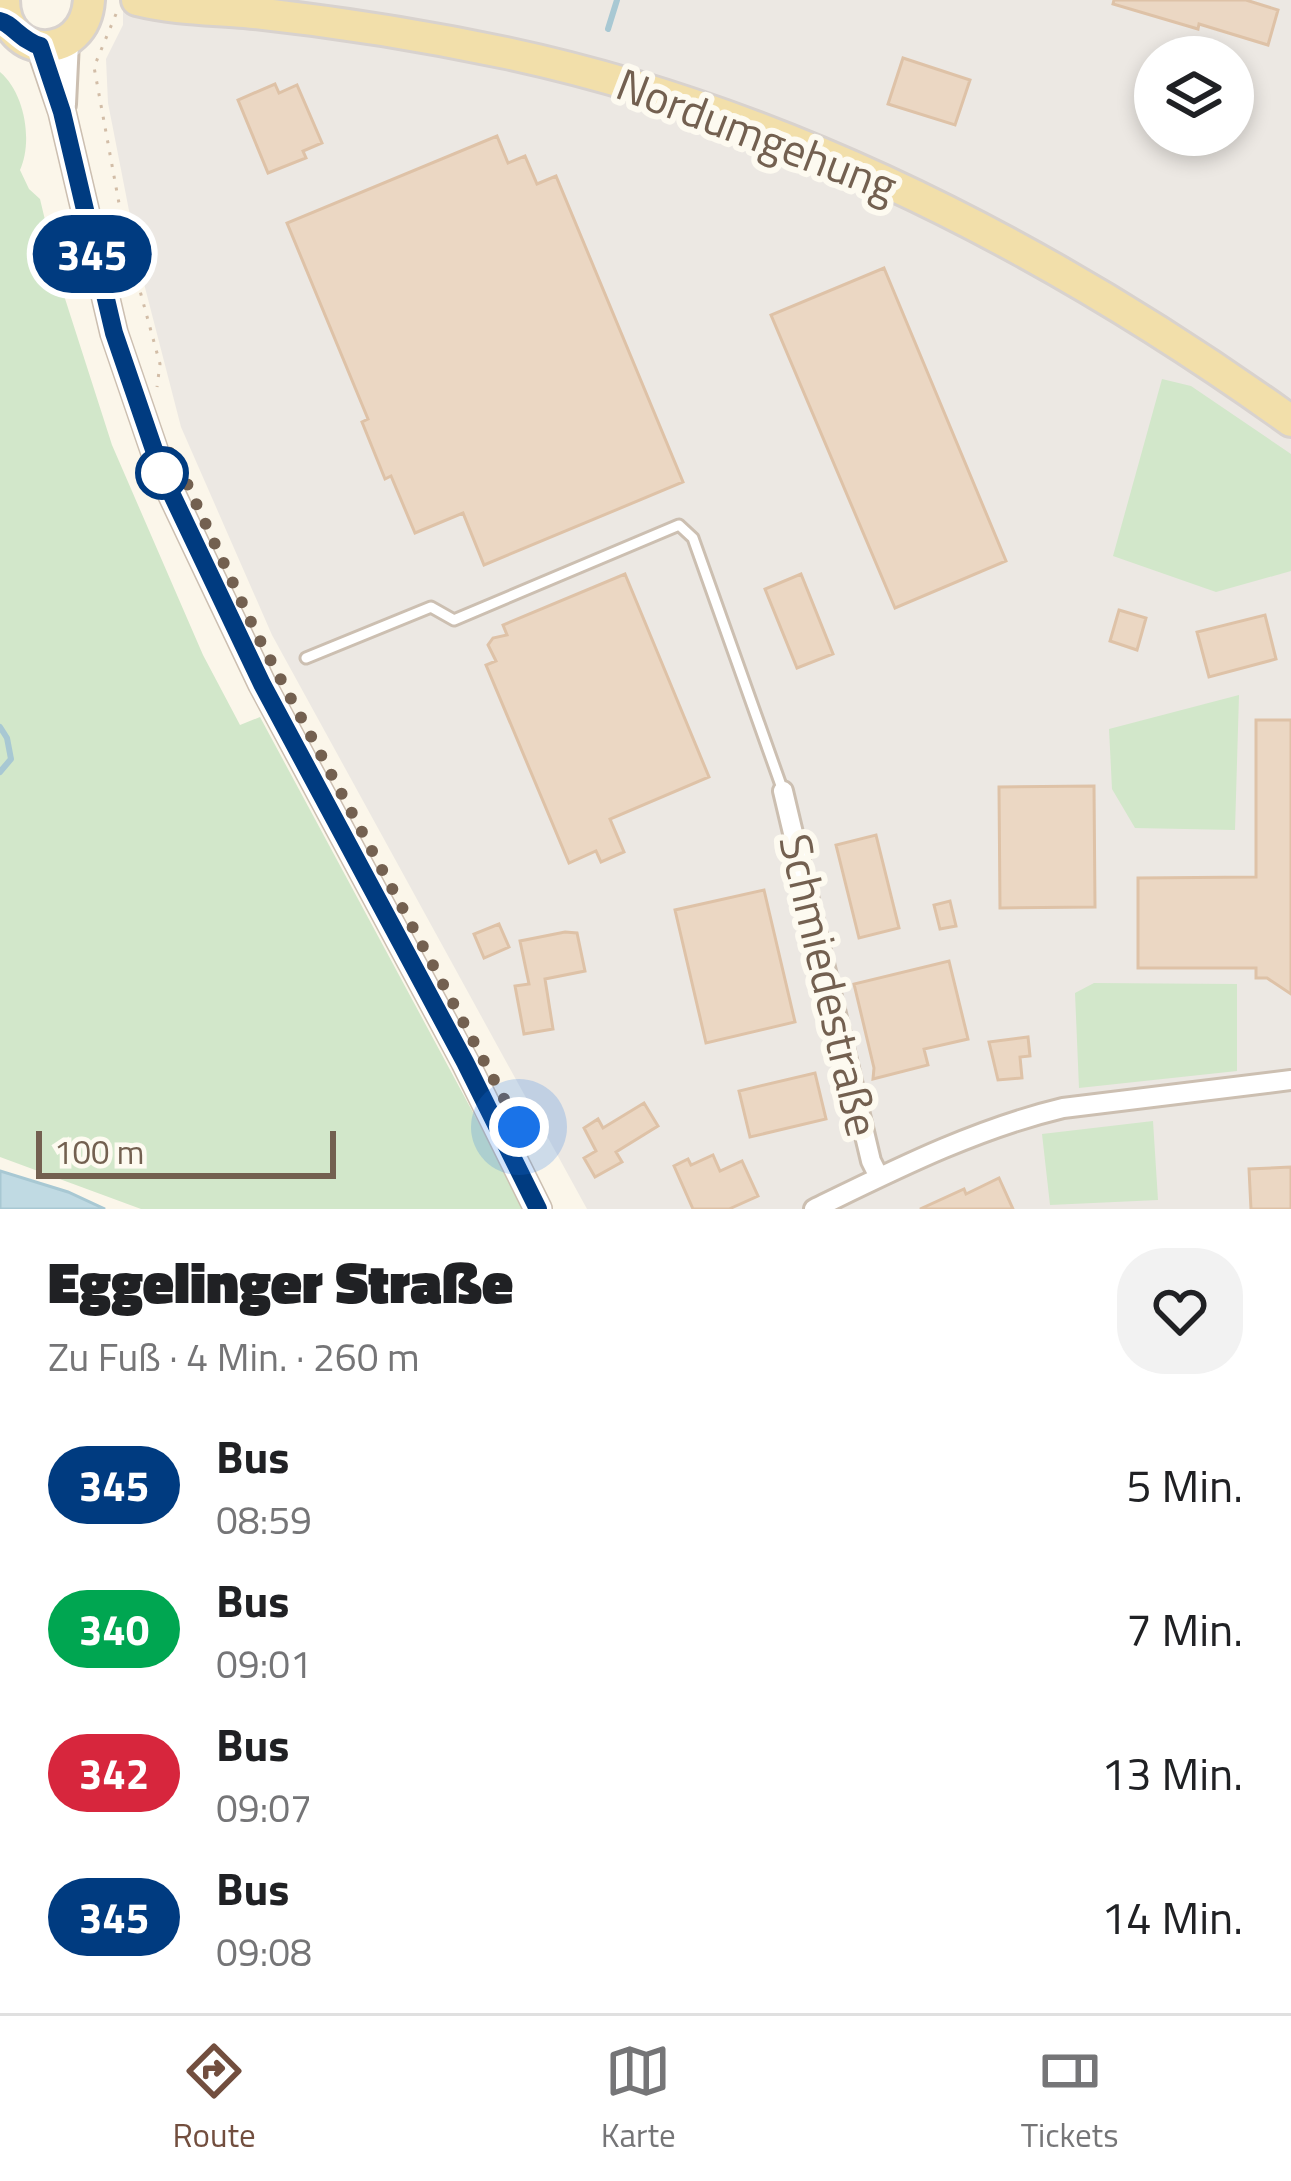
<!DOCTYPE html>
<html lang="de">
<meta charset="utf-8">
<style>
:root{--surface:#fff;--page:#f2f2f2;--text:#202124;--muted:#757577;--line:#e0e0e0;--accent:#724e3e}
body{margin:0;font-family:"Titillium Web",sans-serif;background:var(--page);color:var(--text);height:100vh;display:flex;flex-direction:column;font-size:45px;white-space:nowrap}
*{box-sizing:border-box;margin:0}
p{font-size:39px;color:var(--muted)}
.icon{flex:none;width:66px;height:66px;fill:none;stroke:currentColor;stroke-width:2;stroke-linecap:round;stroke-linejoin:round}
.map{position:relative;height:1209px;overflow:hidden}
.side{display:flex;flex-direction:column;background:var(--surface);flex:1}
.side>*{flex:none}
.badge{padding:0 24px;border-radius:39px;font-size:42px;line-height:78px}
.controls{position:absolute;left:1134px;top:36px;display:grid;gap:24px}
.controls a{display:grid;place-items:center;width:120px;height:120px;border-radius:50%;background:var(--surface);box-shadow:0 6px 18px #0003;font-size:60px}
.scale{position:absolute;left:36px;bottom:30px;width:300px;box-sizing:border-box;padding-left:12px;border:6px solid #736050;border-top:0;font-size:33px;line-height:42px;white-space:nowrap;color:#736050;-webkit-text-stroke:9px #fdfaf0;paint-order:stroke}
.you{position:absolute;width:60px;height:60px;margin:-30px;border:9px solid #fff;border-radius:50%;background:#1a73e8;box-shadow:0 0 0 18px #1a73e833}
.map>.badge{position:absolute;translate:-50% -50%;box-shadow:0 0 0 6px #fff}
.round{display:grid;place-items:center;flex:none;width:126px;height:126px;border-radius:48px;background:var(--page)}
.overview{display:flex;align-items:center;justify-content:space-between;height:204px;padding:0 48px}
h1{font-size:57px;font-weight:800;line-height:90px}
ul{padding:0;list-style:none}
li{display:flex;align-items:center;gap:36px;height:144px;padding:0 48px}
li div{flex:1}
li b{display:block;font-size:45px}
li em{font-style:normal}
li .badge{min-width:132px;font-weight:700;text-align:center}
.menu{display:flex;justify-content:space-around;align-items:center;height:168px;border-top:3px solid var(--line);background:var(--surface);font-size:33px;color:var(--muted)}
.menu a{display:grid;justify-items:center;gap:6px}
.menu .active{color:var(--accent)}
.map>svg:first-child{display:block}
</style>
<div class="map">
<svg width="1291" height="1209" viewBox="0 0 1291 1209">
<rect width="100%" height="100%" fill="#fbf6ea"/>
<!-- industrial -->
<path fill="#ece8e3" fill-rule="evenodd" d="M123,0H1291V1209H587L272,635L181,427L141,272L108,103L106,59L123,25ZM1155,57H1233V135H1155Z"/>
<!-- green -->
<path fill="#d2e7ca" d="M0,72C25,93 33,142 20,170L29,189L40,199L60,283L112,445L203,655L240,725L260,717L525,1209H141L0,1157Z
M1162,379L1191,386L1291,454V571L1216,592L1113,556Z
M1239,695L1235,830L1135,828L1112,789L1109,729Z
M1094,983L1237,984V1071L1079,1088L1075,993Z
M1153,1121L1158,1200L1050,1205L1042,1134Z"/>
<!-- water -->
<path fill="#c0dae3" stroke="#a8c8d3" stroke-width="3" d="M0,1171L68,1192L105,1209H0Z"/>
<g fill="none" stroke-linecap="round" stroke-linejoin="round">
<!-- stream -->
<path stroke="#a8c8d3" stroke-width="6" d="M608,29L617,0
M0,727L7,738L11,759L0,772"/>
</g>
<!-- building -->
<path fill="#ebd7c3" stroke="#dec2a7" stroke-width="3" d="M1114,0H1246L1278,10L1268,45L1199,24L1198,29L1113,4Z
M903,58L970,80L955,125L888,104Z
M275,84L279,93L297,85L322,143L303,151L306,158L268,173L238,100Z
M497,136L508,163L525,156L537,184L556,176L683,482L484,565L463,513L415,533L391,476L385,479L362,422L368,419L287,223Z
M884,268L1006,561L895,608L771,315Z
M625,574L709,777L610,819L624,852L601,862L596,851L569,863L486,665L496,661L488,645L493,638L507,635L503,625Z
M801,574L833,654L797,668L765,589Z
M1119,610L1146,618L1137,650L1110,641Z
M1265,615L1276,659L1209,677L1197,632Z
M1256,720H1291V994L1267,978H1256V968H1138V878L1256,877Z
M1094,786L1095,907L1000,908L999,787Z
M876,835L899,928L859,938L836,845Z
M764,890L795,1022L706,1043L675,910Z
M950,901L956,926L940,929L934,905Z
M499,924L509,947L484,958L474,934Z
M565,932L577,933L585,971L545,979L553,1029L524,1034L515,986L529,984L520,941Z
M949,961L968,1039L924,1049L928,1065L873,1079L874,1068L854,984Z
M1028,1037L1030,1056L1020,1057L1022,1078L998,1080L989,1042Z
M815,1073L826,1119L750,1137L739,1091Z
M644,1103L658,1126L616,1152L622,1162L595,1177L584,1158L596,1151L584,1128L598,1119L603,1128Z
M713,1155L720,1171L742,1161L758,1196L729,1209H693L674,1166L688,1159L691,1165Z
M1291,1167V1209H1251L1249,1169Z
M999,1178L1013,1209H920L964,1189L966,1194Z"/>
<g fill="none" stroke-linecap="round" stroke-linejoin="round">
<!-- service casing -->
<g stroke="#ccbfb1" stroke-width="15">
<path id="service" d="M306,658L431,607L454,620L679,525L693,538L783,791"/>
</g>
<!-- minor casing -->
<g stroke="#ccbfb1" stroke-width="24">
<path id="minor" d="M783,791L871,1161L879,1177
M814,1209C894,1170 975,1129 1063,1108L1291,1080"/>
</g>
<!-- tertiary casing -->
<g stroke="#ccbfb1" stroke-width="30">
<path id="tertiary" d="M40,47L62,112L114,333L163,476L262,684L465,1062L538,1209
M63,104L66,42"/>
</g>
<!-- primary casing -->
<g stroke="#d8d2ce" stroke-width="36">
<path id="primary" d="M4,0C4,61 85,62 89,0
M137,0C173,9 208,9 245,12C332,21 420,35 506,53C791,114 1055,252 1291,421"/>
</g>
<!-- path -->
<path stroke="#d2bda7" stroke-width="3" stroke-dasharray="3 9" stroke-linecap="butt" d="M116,14L94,67L125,236L160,364L157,387"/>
<!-- service -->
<use href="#service" stroke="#fff" stroke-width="9"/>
<!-- minor -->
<use href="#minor" stroke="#fff" stroke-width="18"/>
<!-- tertiary -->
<use href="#tertiary" stroke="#fff" stroke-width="24"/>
<!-- primary -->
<use href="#primary" stroke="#f2dfaa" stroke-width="30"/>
</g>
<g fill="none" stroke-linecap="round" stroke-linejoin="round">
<!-- line casing -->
<g stroke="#fff" stroke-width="27">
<path id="line" d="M0,21C11,23 22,41 40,46L62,112L114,333L163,476L262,684L465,1062L538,1209"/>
</g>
<!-- line -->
<use href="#line" stroke="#003b80" stroke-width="18"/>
<!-- walk -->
<path stroke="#736050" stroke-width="12" stroke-dasharray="0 21.6" d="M162,473L171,449L256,633L519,1127"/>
</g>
<!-- markers -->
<circle fill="#fff" stroke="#003b80" stroke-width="6" cx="162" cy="473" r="24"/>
<g text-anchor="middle" stroke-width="12" stroke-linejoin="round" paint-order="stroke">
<!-- street labels -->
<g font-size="45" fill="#736050" stroke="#fdfaf0">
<text transform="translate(757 135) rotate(21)" y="16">Nordumgehung</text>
<text transform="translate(829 985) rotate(77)" y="16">Schmiedestraße</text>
</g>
</g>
</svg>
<div class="controls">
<a><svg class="icon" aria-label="layers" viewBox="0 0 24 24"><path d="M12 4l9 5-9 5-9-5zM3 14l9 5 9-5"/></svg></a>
</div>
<div class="scale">100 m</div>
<div class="you" style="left:519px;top:1127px"></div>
<b class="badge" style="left:92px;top:254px;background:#003b80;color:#fff">345</b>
</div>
<section class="side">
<div class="overview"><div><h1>Eggelinger Straße</h1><p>Zu Fuß · 4 Min. · 260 m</p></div><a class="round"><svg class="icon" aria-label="heart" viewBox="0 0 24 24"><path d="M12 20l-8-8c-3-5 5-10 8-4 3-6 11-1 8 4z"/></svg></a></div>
<ul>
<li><span class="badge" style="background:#003b80;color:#fff">345</span><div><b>Bus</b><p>08:59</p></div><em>5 Min.</em></li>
<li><span class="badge" style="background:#00a651;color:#fff">340</span><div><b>Bus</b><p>09:01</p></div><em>7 Min.</em></li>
<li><span class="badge" style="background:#d7263d;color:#fff">342</span><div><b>Bus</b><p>09:07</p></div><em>13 Min.</em></li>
<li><span class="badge" style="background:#003b80;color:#fff">345</span><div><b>Bus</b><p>09:08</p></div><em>14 Min.</em></li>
</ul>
</section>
<nav class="menu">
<a class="active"><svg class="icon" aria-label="directions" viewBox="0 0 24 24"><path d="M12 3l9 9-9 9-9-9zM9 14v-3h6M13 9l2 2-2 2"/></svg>Route</a>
<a><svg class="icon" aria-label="map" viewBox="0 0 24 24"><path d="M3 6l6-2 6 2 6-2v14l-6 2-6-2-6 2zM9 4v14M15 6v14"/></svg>Karte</a>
<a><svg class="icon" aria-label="tickets" viewBox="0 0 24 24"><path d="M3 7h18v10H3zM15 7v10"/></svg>Tickets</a>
</nav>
